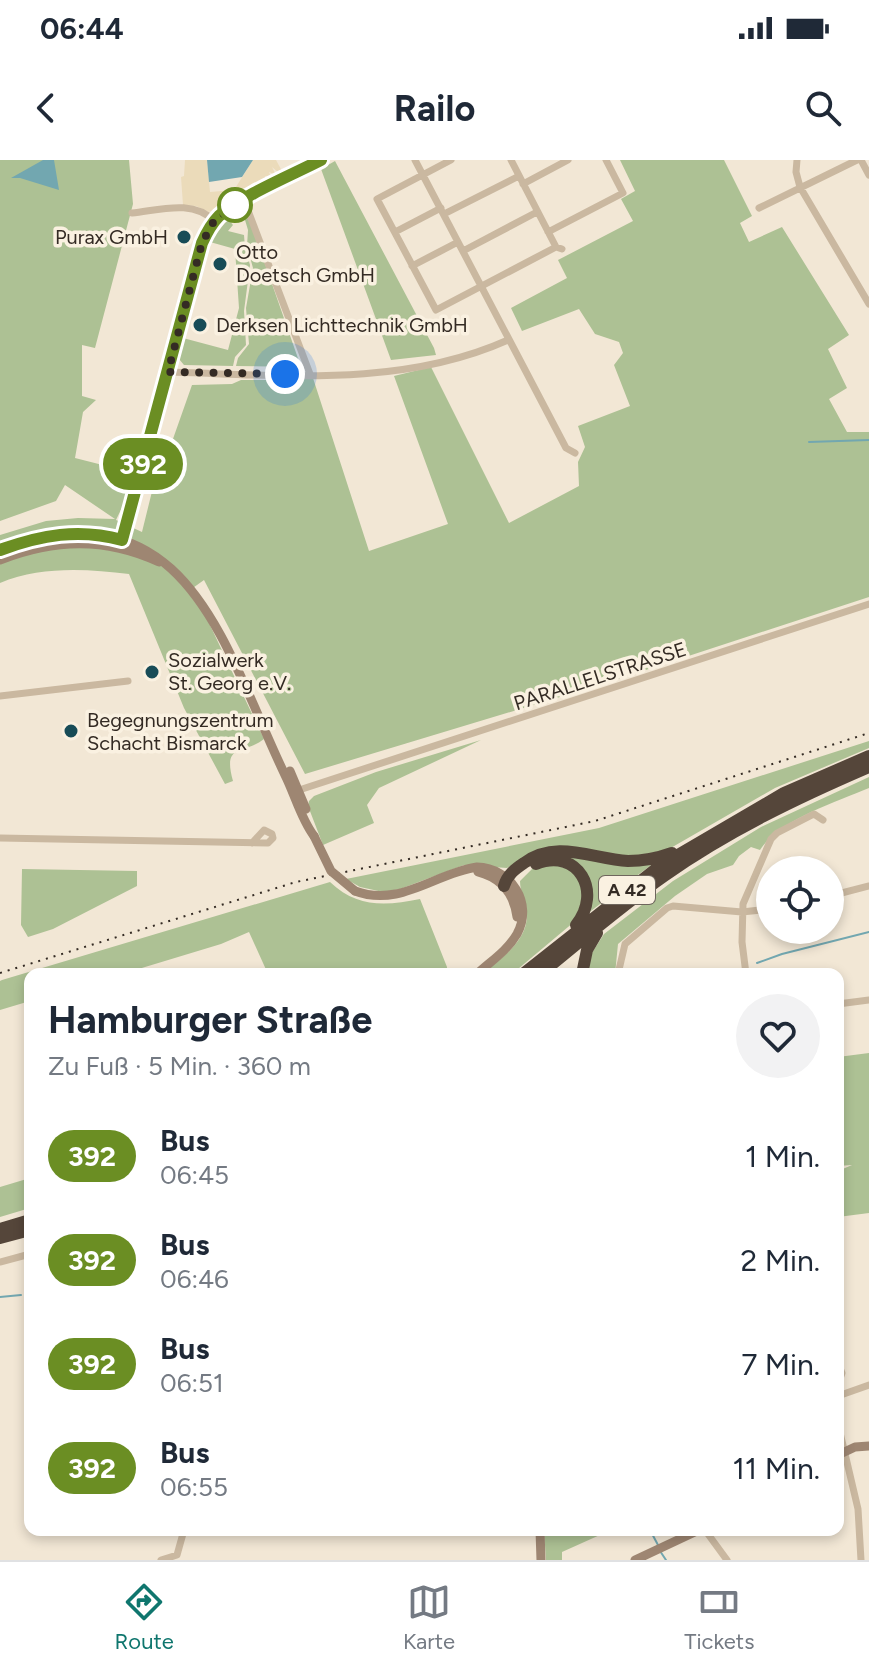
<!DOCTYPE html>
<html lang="de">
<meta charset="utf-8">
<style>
:root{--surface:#fff;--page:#f2f2f3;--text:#1f2937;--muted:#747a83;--line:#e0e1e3;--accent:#0f766e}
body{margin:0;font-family:Figtree,sans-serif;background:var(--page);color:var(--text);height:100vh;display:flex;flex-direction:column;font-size:30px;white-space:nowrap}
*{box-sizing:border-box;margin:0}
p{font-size:26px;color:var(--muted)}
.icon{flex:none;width:44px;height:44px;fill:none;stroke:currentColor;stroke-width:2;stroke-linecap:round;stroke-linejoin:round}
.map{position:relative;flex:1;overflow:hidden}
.sheet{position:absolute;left:24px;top:808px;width:820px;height:568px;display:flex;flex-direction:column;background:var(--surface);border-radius:16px;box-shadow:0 4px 12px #0003}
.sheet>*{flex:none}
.badge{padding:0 16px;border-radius:26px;font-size:28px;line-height:52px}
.buttons{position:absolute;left:756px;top:696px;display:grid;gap:16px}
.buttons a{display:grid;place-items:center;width:88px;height:88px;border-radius:50%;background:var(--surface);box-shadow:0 4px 12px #0003;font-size:40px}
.you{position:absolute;width:40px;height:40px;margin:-20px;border:6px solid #fff;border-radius:50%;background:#1a73e8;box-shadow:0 0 0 12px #1a73e833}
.map>.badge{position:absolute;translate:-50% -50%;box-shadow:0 0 0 4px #fff}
.round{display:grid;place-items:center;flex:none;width:84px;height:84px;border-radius:42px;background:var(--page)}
.head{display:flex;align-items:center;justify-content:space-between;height:136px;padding:0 24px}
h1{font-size:38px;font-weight:700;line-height:60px}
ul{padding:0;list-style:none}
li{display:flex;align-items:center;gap:24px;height:104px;padding:0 24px}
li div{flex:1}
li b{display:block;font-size:30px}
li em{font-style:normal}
li .badge{min-width:88px;font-weight:700;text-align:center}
.status{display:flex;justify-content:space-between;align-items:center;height:56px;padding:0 40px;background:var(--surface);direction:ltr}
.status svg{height:22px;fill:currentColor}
header{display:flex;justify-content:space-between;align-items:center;height:104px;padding:0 24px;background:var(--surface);font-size:36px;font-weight:700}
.dock{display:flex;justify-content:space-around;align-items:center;height:112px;border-top:2px solid var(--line);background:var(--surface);font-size:22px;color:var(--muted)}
.dock a{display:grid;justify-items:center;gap:4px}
.dock .selected{color:var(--accent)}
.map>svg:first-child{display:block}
</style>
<div class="status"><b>06:44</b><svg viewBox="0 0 49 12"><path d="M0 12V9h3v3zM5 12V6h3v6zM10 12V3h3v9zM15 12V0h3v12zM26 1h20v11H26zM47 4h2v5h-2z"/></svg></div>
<header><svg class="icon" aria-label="back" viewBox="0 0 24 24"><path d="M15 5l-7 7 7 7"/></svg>Railo<svg class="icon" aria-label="search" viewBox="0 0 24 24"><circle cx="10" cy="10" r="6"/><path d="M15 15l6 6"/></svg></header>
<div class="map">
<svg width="869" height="1400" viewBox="0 0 869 1400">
<rect width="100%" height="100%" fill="#f2e7d5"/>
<!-- green -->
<path fill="#adc194" d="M0,0H129L133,44L95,188L82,185V236L96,240L83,252L75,298L138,314L116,360L142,372L160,299L168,293L192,225L232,224L241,220H303L312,215L369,391L448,364L394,216L431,207L509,363L579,326L578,302L585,287L578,266L630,246L614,205L623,193L619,182L595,174L579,149L522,171L511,148L567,118L558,100L633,61L621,39L635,31L620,0H724L752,56L740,63L749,82L782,67L849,175L828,189L847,228L829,239L847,272H869V437L606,523L305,614L204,420L190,430L200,444L264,579C244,595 222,582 233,621L225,624L184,548L129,414C86,409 41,406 0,423V375L46,361L78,358L115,359L65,325L56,341L0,361Z
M335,1L434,188L436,195L391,200L321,9Z
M242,50L249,58L301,207L236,206L238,198L249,184L246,148L253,108L247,86L248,70Z
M228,59L233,65L228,71L244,75L245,88L250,105L244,151L246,185L235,197L233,206L184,205L179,199L183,178L228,190L239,148L235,89L210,82Z
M481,580L379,628L367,645L374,663L323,685L308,646L309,641L314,636L376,612Z
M869,581V588L775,628L669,689L633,697L534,692L507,708L464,705L400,729L383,732L360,727L346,719L599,668Z
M869,617V628C836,642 779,660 760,690L751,687L739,696L733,705L707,714L675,736L618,784L615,814H586L590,796L604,774L673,721L761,667Z
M550,696L658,700L631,720L626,721L621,715L626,722L620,725L621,728L587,754L590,726Z
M550,703L574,711L585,733L574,762L512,814H482C501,798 528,782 527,753C526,742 520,732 520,721L533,708Z
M22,709L137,711V726L53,769L28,777L21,765Z
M330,722C357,748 386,746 420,739L447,807V814H268L249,772L221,784L122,814H30V841L0,850V821L2,820Z
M869,893V1053L838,1057V1011L852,1005L838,1006V897Z
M30,1018V1048L0,1057V1027Z
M544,1370H611L562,1392V1400H546Z"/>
<!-- plaza -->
<path fill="#ebdbba" d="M185,0H207L210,32L234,30L253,0H276L282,11L279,13L272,7L276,15L269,12L271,17L265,16V20L209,52L196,46L183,45L181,17L184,16Z"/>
<!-- water -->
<path fill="#72a7b0" d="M43,0H54L59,30L20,18H11Z
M207,0H253L242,17L209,22Z"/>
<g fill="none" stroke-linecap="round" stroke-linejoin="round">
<!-- stream -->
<path stroke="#72a7b0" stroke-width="2" d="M809,282L869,280
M757,803L782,794L869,772
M733,814H734
M0,1137L21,1135
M650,1370L658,1385
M660,1391L666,1400"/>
<!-- street -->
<path stroke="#cab8a0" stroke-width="7" d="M415,0L566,288L575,293
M451,0L377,39L436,150L556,87L562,89
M511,0L556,87
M797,0L796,12L800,27L869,144
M861,0L869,15
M523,24L568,0
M244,40L310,214
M759,48L857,0
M132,53C160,50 193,39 214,61
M444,54L519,16
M395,72L441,48
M548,72L623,33L606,0
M463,91L537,52
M412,106L458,82
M168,212C281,215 401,228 508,180
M120,385L202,83C206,74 211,64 219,56C240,36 294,14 321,0
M0,536L128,521
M293,632L869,444
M0,678L268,683L273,678L272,674L264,670L252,683
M830,736L869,726
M618,814L625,784L667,748L673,746L742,752L770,749
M746,814L742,782L743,744L771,679L777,673L814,654L823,660
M838,844L869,840
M0,1102L30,1094
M838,1203L842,1213L838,1224
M838,1236L869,1225
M838,1264L858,1349L861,1400
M705,1370L727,1400
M161,1400L177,1395L184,1370"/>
<!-- secondary -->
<path stroke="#9e8672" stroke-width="9" d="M0,390C187,322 222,483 285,615C295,635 301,659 314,676
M0,400C54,379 105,377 159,402
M290,611L306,649
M478,712C501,718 514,734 517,757
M355,731C400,748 435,713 477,707C511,708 534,743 517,774C507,791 491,801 477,814
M838,1295L855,1287L869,1286
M540,1370L541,1400
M635,1400L699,1370"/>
<!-- highway -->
<path stroke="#55463a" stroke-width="12" d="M536,704C578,687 603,732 576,765
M504,726C507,715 515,709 524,703C557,679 592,699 628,701C643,701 658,698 672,693
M523,814L661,705L784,633L869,596
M540,814C581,781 621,746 664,716C728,671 797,638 869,607
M582,814L587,790L597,773
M0,1069L30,1060
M0,1078L30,1070"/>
<!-- rail -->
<path stroke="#342b24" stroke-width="2" stroke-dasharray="2 6" stroke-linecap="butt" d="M0,813L296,722L595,661L869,573"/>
<!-- secondary-bridge -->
<path stroke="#9e8672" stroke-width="9" d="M314,676L331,711L355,731"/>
</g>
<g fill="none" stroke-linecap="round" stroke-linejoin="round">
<!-- line casing -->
<g stroke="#fff" stroke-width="18">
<path id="line" d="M0,390C41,375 79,368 122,380L202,83C206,74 211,64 219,56C241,36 294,14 321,0"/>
</g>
<!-- line -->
<use href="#line" stroke="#6b8e23" stroke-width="12"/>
<!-- walk -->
<path stroke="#342b24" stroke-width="8" stroke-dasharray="0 14.4" d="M235,45L214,61L202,83L168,212L285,214"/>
</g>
<!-- markers -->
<circle fill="#fff" stroke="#6b8e23" stroke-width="4" cx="235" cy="45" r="16"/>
<g fill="#184c57" stroke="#faf1e1" stroke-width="3">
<circle cx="184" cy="77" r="8"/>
<circle cx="220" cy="104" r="8"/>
<circle cx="200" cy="165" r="8"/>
<circle cx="152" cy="512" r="8"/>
<circle cx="71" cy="571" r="8"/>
</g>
<g text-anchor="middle" stroke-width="7" stroke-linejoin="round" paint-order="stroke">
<!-- shield labels -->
<rect fill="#faf1e1" stroke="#6f665d" stroke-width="2" x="599" y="716" width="56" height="28" rx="6"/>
<g font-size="18" font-weight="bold" fill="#342b24">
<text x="627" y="736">A 42</text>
</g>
<!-- poi labels -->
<g font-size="20" fill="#342b24" stroke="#faf1e1" text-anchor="start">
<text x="168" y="84" text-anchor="end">Purax GmbH</text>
<text x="236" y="99">Otto<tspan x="236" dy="23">Doetsch GmbH</tspan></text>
<text x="216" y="172">Derksen Lichttechnik GmbH</text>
<text x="168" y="507">Sozialwerk<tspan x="168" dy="23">St. Georg e.V.</tspan></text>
<text x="87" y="567">Begegnungszentrum<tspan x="87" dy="23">Schacht Bismarck</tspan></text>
</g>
<!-- street labels -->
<g font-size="20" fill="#342b24" stroke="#faf1e1">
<text transform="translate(600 516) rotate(-18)" y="7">PARALLELSTRASSE</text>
</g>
</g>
</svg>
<div class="buttons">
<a><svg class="icon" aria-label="locate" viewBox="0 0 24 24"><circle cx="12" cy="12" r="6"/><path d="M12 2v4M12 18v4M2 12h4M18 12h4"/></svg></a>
</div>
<div class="you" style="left:285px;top:214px"></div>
<b class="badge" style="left:143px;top:304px;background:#6b8e23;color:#fff">392</b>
<section class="sheet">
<div class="head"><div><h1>Hamburger Straße</h1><p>Zu Fuß · 5 Min. · 360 m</p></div><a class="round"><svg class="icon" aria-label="heart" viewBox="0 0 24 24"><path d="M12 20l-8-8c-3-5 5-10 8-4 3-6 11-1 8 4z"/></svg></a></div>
<ul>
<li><span class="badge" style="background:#6b8e23;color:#fff">392</span><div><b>Bus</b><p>06:45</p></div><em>1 Min.</em></li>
<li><span class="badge" style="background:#6b8e23;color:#fff">392</span><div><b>Bus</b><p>06:46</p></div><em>2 Min.</em></li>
<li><span class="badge" style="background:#6b8e23;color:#fff">392</span><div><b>Bus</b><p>06:51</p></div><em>7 Min.</em></li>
<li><span class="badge" style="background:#6b8e23;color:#fff">392</span><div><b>Bus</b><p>06:55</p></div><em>11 Min.</em></li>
</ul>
</section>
</div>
<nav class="dock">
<a class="selected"><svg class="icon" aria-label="directions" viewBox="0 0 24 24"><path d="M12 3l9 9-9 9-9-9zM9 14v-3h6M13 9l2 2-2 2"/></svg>Route</a>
<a><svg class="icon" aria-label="map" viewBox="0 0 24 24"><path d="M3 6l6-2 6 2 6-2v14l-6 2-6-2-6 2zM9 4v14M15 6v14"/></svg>Karte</a>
<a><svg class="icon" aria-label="tickets" viewBox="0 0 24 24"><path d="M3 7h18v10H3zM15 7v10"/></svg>Tickets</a>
</nav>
